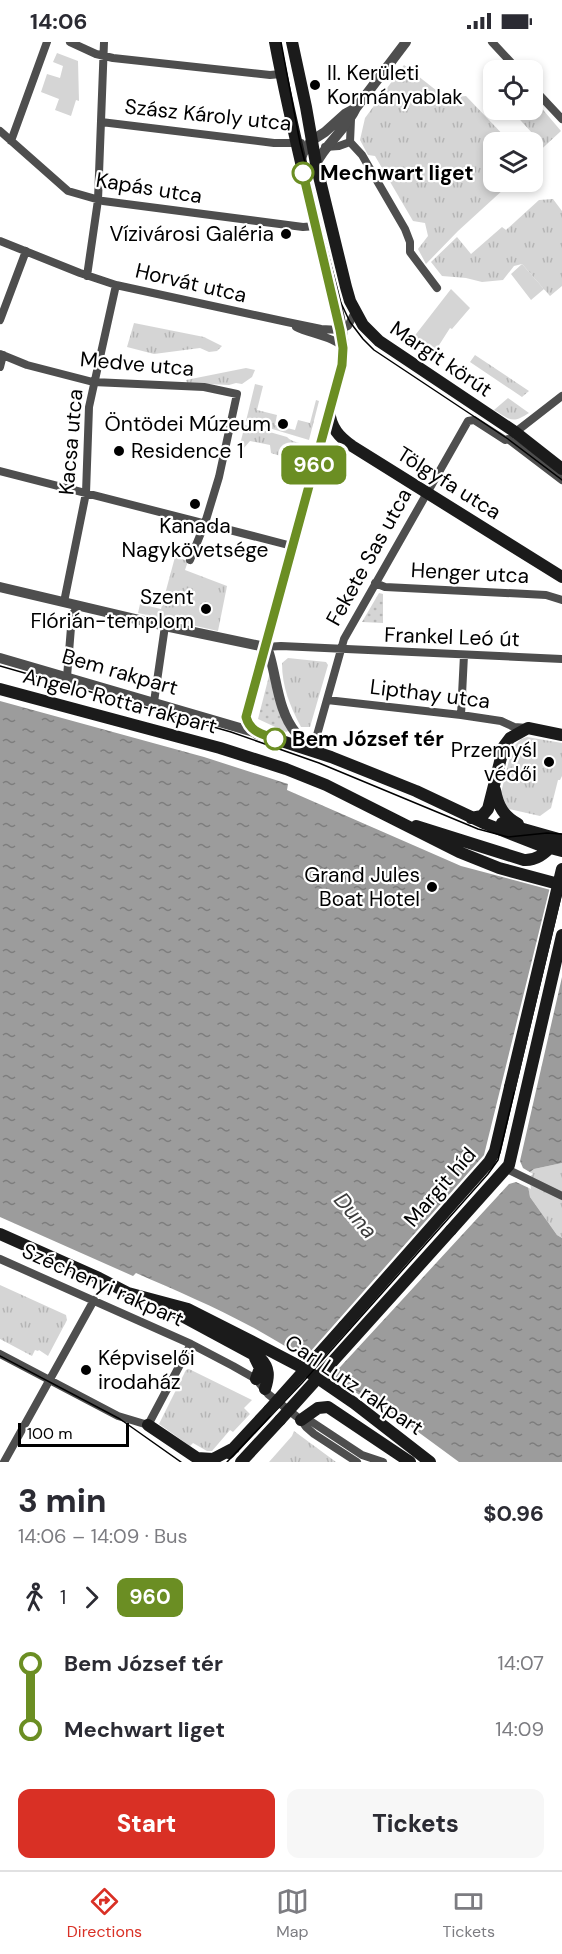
<!DOCTYPE html>
<meta charset="utf-8">
<style>
:root{--surface:#fff;--page:#f7f7f7;--text:#2b2b33;--muted:#7c7c81;--line:#e1e1e2;--accent:#d93025}
body{margin:0;font-family:"DM Sans",sans-serif;background:var(--page);color:var(--text);height:100vh;display:flex;flex-direction:column;font-size:22px;white-space:nowrap}
*{box-sizing:border-box;margin:0}
p{font-size:20px;color:var(--muted)}
.icon{flex:none;width:33px;height:33px;fill:none;stroke:currentColor;stroke-width:2;stroke-linecap:round;stroke-linejoin:round}
.map{position:relative;height:1420px;overflow:hidden}
.drawer{display:flex;flex-direction:column;background:var(--surface);flex:1}
.drawer>*{flex:none}
.badge{padding:0 12px;border-radius:9px;font-size:21px;line-height:39px}
.controls{position:absolute;left:483px;top:18px;display:grid;gap:12px}
.controls a{display:grid;place-items:center;width:60px;height:60px;border-radius:12px;background:var(--surface);box-shadow:0 3px 9px #0003;font-size:30px}
.scale{position:absolute;left:18px;bottom:15px;width:111px;box-sizing:border-box;padding-left:6px;border:3px solid #000;border-top:0;font-size:16px;line-height:21px;white-space:nowrap;color:#000;-webkit-text-stroke:4px #fff;paint-order:stroke}
.map>.badge{position:absolute;translate:-50% -50%;box-shadow:0 0 0 3px #fff}
.legs{display:flex;align-items:center;gap:9px;height:66px;padding:0 18px;font-size:20px}
.legs p{margin-inline-start:auto}
.overview{display:flex;align-items:center;justify-content:space-between;height:102px;padding:0 18px}
h1{font-size:33px;font-weight:800;line-height:45px}
.button{display:flex;gap:12px;margin-top:auto;padding:12px 18px}
.button a{flex:1;height:69px;border-radius:12px;background:var(--accent);color:#fff;font-size:24px;font-weight:800;line-height:69px;text-align:center}
.button a+a{background:var(--page);color:var(--text)}
ul{padding:0 18px;list-style:none}
li{display:flex;align-items:center;gap:21px;height:66px;font-size:22px}
li i{display:grid;place-items:center;width:9px;height:100%;margin:0 8px;background:currentColor}
li i::after{content:'';width:15px;height:15px;margin:-8px;border:4px solid;border-radius:50%;background:var(--surface)}
li p{margin-inline-start:auto}
li:first-child i{background:linear-gradient(#0000 50%,currentColor 0)}
li:last-child i{background:linear-gradient(currentColor 50%,#0000 0)}
.status{display:flex;justify-content:space-between;align-items:center;height:42px;padding:0 30px;background:var(--surface);direction:ltr}
.status svg{height:16px;fill:currentColor}
.dock{display:flex;justify-content:space-around;align-items:center;height:84px;border-top:2px solid var(--line);background:var(--surface);font-size:16px;color:var(--muted)}
.dock a{display:grid;justify-items:center;gap:3px}
.dock .current{color:var(--accent)}
.map>svg:first-child{display:block}
</style>
<div class="status"><b>14:06</b><svg viewBox="0 0 49 12"><path d="M0 12V9h3v3zM5 12V6h3v6zM10 12V3h3v9zM15 12V0h3v12zM26 1h20v11H26zM47 4h2v5h-2z"/></svg></div>
<div class="map">
<svg width="562" height="1420" viewBox="0 0 562 1420">
<defs>
<pattern id="grass-dots" width="8" height="8" patternUnits="userSpaceOnUse" patternTransform="scale(1.5)"><rect width="8" height="8" fill="#d5d5d5"/><path d="M2 2h.1M6 6h.1" fill="none" stroke="#b5b5b5" stroke-width="1.8" stroke-linecap="round"/></pattern>
<pattern id="park-tufts" width="24" height="20" patternUnits="userSpaceOnUse" patternTransform="scale(1.5)"><rect width="24" height="20" fill="#d5d5d5"/><path d="M3 7l-1-3M5 7V3M7 7l1-3M15 17l-1-3M17 17v-4M19 17l1-3" fill="none" stroke="#b5b5b5"/></pattern>
<pattern id="water-ripples" width="26" height="14" patternUnits="userSpaceOnUse" patternTransform="scale(1.5)"><rect width="26" height="14" fill="#9c9c9c"/><path d="M2 4q2-2 4 0t4 0M15 11q2-2 4 0t4 0" fill="none" stroke="#7d7d7d"/></pattern>
</defs>
<rect width="100%" height="100%" fill="#fff"/>
<!-- grass -->
<path fill="url(#grass-dots)" d="M379,551L383,552V581L362,580Z
M270,630L290,688L286,690L258,677Z"/>
<!-- park -->
<path fill="url(#park-tufts)" d="M404,23L446,56L466,54L510,100H494V140H506L502,145L504,147L458,189L426,222L418,207L428,194L425,181L413,179L375,114L368,113L360,98L365,76Z
M533,56L561,89L533,115L532,100H524L533,92L511,68H532Z
M553,157L562,169V244L550,254L522,222L514,224L503,238L482,240L466,236L442,234L431,220L457,195L471,212L502,185L506,188L539,158Z
M134,281L204,295L222,304L217,309L209,310L200,306L154,312L127,305Z
M475,313L529,349L522,355L470,320Z
M246,326L255,328L252,335L242,342L236,341L229,343L187,341L186,338Z
M255,342L263,344L257,368L277,373L275,383L295,388L298,378L310,381L316,358L319,359L309,398L246,379Z
M508,356L529,371C512,382 511,378 494,368Z
M245,383L287,395C292,401 304,401 311,405L304,431L289,427L287,416L271,411L270,403L250,399L243,407L239,406Z
M175,515L188,519L185,528L227,544L218,589L138,571L140,562L161,567Z
M288,616L326,620L328,623L310,685H301C290,664 282,645 282,621Z
M527,695L562,701V734L560,738H558L551,766L540,774L505,766L500,755L512,706L521,697Z
M562,1121V1196L557,1193L530,1155L526,1133L534,1127Z
M0,1243L66,1273L67,1278L48,1314L39,1308L38,1309L35,1308L32,1314L0,1297Z
M189,1327L252,1358L244,1366L250,1372L233,1390L230,1388L212,1409H207L193,1401L190,1404L159,1382L186,1328Z
M294,1389L336,1420H269L292,1394Z"/>
<!-- garden -->
<path fill="#d5d5d5" d="M57,11L78,19L79,59L76,58L71,74L55,68L59,57L41,50L47,32L60,36L63,24L53,20Z
M522,222L544,247L531,258L511,232Z
M451,247L470,266L452,287L450,286L434,311L413,296Z"/>
<!-- water -->
<path fill="url(#water-ripples)" d="M0,659L204,715L288,742L287,748L461,824L562,851V1121L534,1127L526,1133L530,1155L557,1193L562,1196V1420H459L365,1351L361,1354C326,1330 290,1306 252,1285C215,1265 175,1248 136,1231L133,1234L0,1175Z"/>
<!-- pier -->
<path fill="#fff" d="M550,845L562,848V935L520,1119L523,1126L533,1132L529,1135L531,1147L516,1140L509,1142L330,1336L302,1319L484,1113Z"/>
<g fill="none" stroke-linecap="round" stroke-linejoin="round">
<!-- minor -->
<path stroke="#4e4e4e" stroke-width="8" d="M70,0L96,12L113,16L270,33L281,32
M492,0L518,28
M532,45L562,77
M101,80L274,101H301
M0,89L68,149L103,159L303,185L316,184
M11,99L47,0
M350,100L362,113L405,187L410,200V210L437,246
M325,105L339,104L350,100L351,77
M0,199L80,231L116,243L287,280L321,287L340,288L348,284L355,270
M87,234L98,158L104,0
M0,278L26,209
M296,285C309,292 336,295 343,306
M0,312L27,323L93,340L204,345L237,352L219,435L205,481L190,518
M0,325L3,313
M513,392L562,354
M0,429L292,504
M375,541L385,545L546,553L562,558
M64,560L86,451L89,365L116,243
M265,605L281,604L562,617
M67,635L72,573L79,564
M327,658L461,673L501,679L514,685L528,686
M154,660L165,584
M461,673L464,613
M305,704L311,703L317,693L344,597L468,379L474,378L505,398L508,397L562,438
M507,1127L562,1154
M0,1217L191,1302L233,1324L256,1337L268,1352L301,1378L306,1385L314,1392L357,1420
M0,1312L118,1374L148,1383L191,1302
M301,1378L312,1380L362,1413L383,1420
M4,1420L94,1258"/>
<!-- tertiary -->
<path stroke="#4e4e4e" stroke-width="10" d="M300,120L303,111L311,99L325,90L345,72L356,66
M316,122C326,101 346,88 356,66L406,0
M0,545L165,584L265,605L269,611C277,637 278,670 296,691C302,698 312,703 319,708
M0,616L257,691"/>
<!-- secondary -->
<path stroke="#1b1b1b" stroke-width="12" d="M275,0C288,69 305,137 321,206C329,239 347,290 342,323L246,675L248,682L257,691L331,715L416,749L486,782L539,803L562,809
M292,0L306,65L316,122L346,245L350,259L363,283L379,299L515,390L562,427
M329,369C331,386 339,395 352,404L562,535
M0,647L220,706L286,727L326,743L459,810L499,826L562,843
M495,748C498,765 504,774 518,782
M471,776L482,774L488,767L504,704L510,696L528,686L562,693
M502,781L562,798
M416,784L524,818C540,819 548,807 559,798
M451,1188L509,1123L562,893
M0,1192L99,1236L128,1251L188,1267L257,1302L303,1326L354,1361L430,1420
M169,1267L260,1316C270,1326 269,1335 265,1347
M344,1284L489,1120L495,1109L510,1045
M255,1316L260,1326L256,1337
M301,1378L318,1366L328,1365L410,1420
M148,1383L197,1416L213,1417L234,1406
M229,1411L269,1368
M241,1420L280,1378"/>
<!-- tram -->
<path stroke="#000" stroke-width="1.5" d="M281,0L300,101L340,259L350,280L363,297L374,308L508,397L562,438
M0,624L231,690L319,721L478,787L508,795L547,791L562,792
M0,1314L120,1377L181,1420
M227,1420L302,1341L488,1132L498,1118L562,850"/>
<!-- secondary-bridge -->
<path stroke="#1b1b1b" stroke-width="12" d="M510,1045L562,827
M269,1368L344,1284
M280,1378L451,1188"/>
</g>
<g fill="none" stroke-linecap="round" stroke-linejoin="round">
<!-- line-1 casing -->
<g stroke="#fff" stroke-width="14">
<path id="line-1" d="M275,697C262,692 250,690 246,675L342,323L343,306L340,288L303,131"/>
</g>
<!-- line-1 -->
<use href="#line-1" stroke="#6b8e23" stroke-width="9"/>
</g>
<!-- markers -->
<g fill="#000" stroke="#fff" stroke-width="2">
<circle cx="315" cy="43" r="6"/>
<circle cx="286" cy="192" r="6"/>
<circle cx="283" cy="382" r="6"/>
<circle cx="119" cy="409" r="6"/>
<circle cx="195" cy="462" r="6"/>
<circle cx="206" cy="567" r="6"/>
<circle cx="549" cy="720" r="6"/>
<circle cx="432" cy="845" r="6"/>
<circle cx="86" cy="1328" r="6"/>
</g>
<g fill="#fff" stroke="#6b8e23" stroke-width="3">
<circle cx="303" cy="131" r="10"/>
<circle cx="275" cy="697" r="10"/>
</g>
<g text-anchor="middle" stroke-width="4.5" stroke-linejoin="round" paint-order="stroke">
<!-- poi labels -->
<g font-size="21" fill="#000" stroke="#fff" text-anchor="end">
<text x="327" y="38" text-anchor="start">II. Kerületi<tspan x="327" dy="24">Kormányablak</tspan></text>
<text x="274" y="199">Vízivárosi Galéria</text>
<text x="271" y="389">Öntödei Múzeum</text>
<text x="131" y="416" text-anchor="start">Residence 1</text>
<text x="195" y="491" text-anchor="middle">Kanada<tspan x="195" dy="24">Nagykövetsége</tspan></text>
<text x="194" y="562">Szent<tspan x="194" dy="24">Flórián-templom</tspan></text>
<text x="537" y="715">Przemyśl<tspan x="537" dy="24">védői</tspan></text>
<text x="420" y="840">Grand Jules<tspan x="420" dy="24">Boat Hotel</tspan></text>
<text x="98" y="1323" text-anchor="start">Képviselői<tspan x="98" dy="24">irodaház</tspan></text>
</g>
<!-- street labels -->
<g font-size="21" fill="#000" stroke="#fff">
<text transform="translate(208 73) rotate(6)" y="7">Szász Károly utca</text>
<text transform="translate(149 146) rotate(9)" y="7">Kapás utca</text>
<text transform="translate(191 241) rotate(13)" y="7">Horvát utca</text>
<text transform="translate(441 317) rotate(34)" y="7">Margit körút</text>
<text transform="translate(137 322) rotate(5)" y="7">Medve utca</text>
<text transform="translate(71 400) rotate(-85)" y="7">Kacsa utca</text>
<text transform="translate(449 441) rotate(32)" y="7">Tölgyfa utca</text>
<text transform="translate(369 515) rotate(-61)" y="7">Fekete Sas utca</text>
<text transform="translate(470 531) rotate(3)" y="7">Henger utca</text>
<text transform="translate(452 595) rotate(2)" y="7">Frankel Leó út</text>
<text transform="translate(120 630) rotate(16)" y="7">Bem rakpart</text>
<text transform="translate(430 652) rotate(7)" y="7">Lipthay utca</text>
<text transform="translate(120 659) rotate(15)" y="7">Angelo Rotta rakpart</text>
<text transform="translate(440 1145) rotate(-49)" y="7">Margit híd</text>
<text transform="translate(103 1243) rotate(24)" y="7">Széchenyi rakpart</text>
<text transform="translate(354 1343) rotate(34)" y="7">Carl Lutz rakpart</text>
</g>
<!-- stop labels -->
<g font-size="21" font-weight="bold" fill="#000" stroke="#fff" text-anchor="start">
<text x="320" y="138">Mechwart liget</text>
<text x="292" y="704">Bem József tér</text>
</g>
<!-- water labels -->
<g font-size="22" font-style="italic" fill="#3d3d3d" stroke="#fff">
<text transform="translate(356 1173) rotate(49)" y="8">Duna</text>
</g>
</g>
</svg>
<div class="controls">
<a><svg class="icon" aria-label="locate" viewBox="0 0 24 24"><circle cx="12" cy="12" r="6"/><path d="M12 2v4M12 18v4M2 12h4M18 12h4"/></svg></a>
<a><svg class="icon" aria-label="layers" viewBox="0 0 24 24"><path d="M12 4l9 5-9 5-9-5zM3 14l9 5 9-5"/></svg></a>
</div>
<div class="scale">100 m</div>
<b class="badge" style="left:314px;top:423px;background:#6b8e23;color:#fff">960</b>
</div>
<section class="drawer">
<div class="overview"><div><h1>3 min</h1><p>14:06 – 14:09 · Bus</p></div><b>$0.96</b></div>
<div class="legs"><svg class="icon" aria-label="walk" viewBox="0 0 24 24"><circle cx="13" cy="4" r="2"/><path d="M13 8l-2 6 4 7M11 14l-3 7M7 12l3-4h3l4 4"/></svg>1<svg class="icon" aria-label="forward" viewBox="0 0 24 24"><path d="M9 5l7 7-7 7"/></svg><b class="badge" style="background:#6b8e23;color:#fff">960</b></div>
<ul>
<li><i style="color:#6b8e23"></i><b>Bem József tér</b><p>14:07</p></li>
<li><i style="color:#6b8e23"></i><b>Mechwart liget</b><p>14:09</p></li>
</ul>
<div class="button"><a>Start</a><a>Tickets</a></div>
</section>
<nav class="dock">
<a class="current"><svg class="icon" aria-label="directions" viewBox="0 0 24 24"><path d="M12 3l9 9-9 9-9-9zM9 14v-3h6M13 9l2 2-2 2"/></svg>Directions</a>
<a><svg class="icon" aria-label="map" viewBox="0 0 24 24"><path d="M3 6l6-2 6 2 6-2v14l-6 2-6-2-6 2zM9 4v14M15 6v14"/></svg>Map</a>
<a><svg class="icon" aria-label="tickets" viewBox="0 0 24 24"><path d="M3 7h18v10H3zM15 7v10"/></svg>Tickets</a>
</nav>
